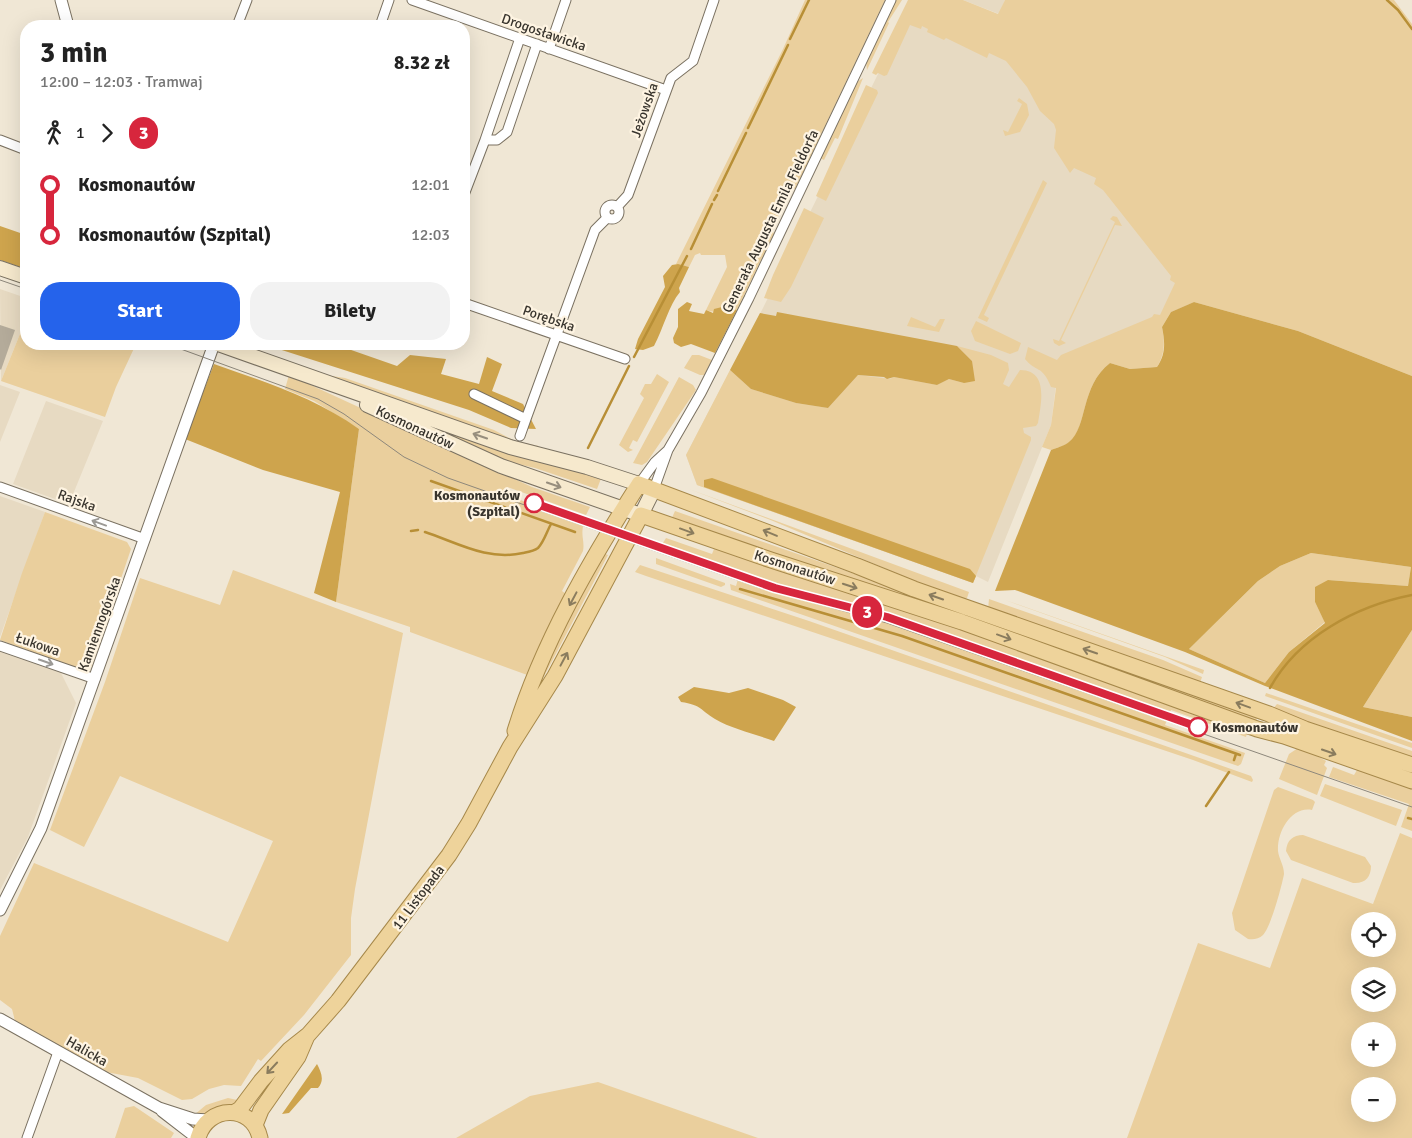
<!DOCTYPE html>
<html lang="pl">
<meta charset="utf-8">
<style>
:root{--surface:#fff;--page:#f2f2f2;--text:#222;--muted:#767676;--accent:#2563eb}
body{margin:0;font-family:Signika,sans-serif;background:var(--page);color:var(--text);height:100vh;display:flex;flex-direction:column;font-size:19px;white-space:nowrap}
*{box-sizing:border-box;margin:0}
p{font-size:16px;color:var(--muted)}
.icon{flex:none;width:28px;height:28px;fill:none;stroke:currentColor;stroke-width:2;stroke-linecap:round;stroke-linejoin:round}
.map{position:relative;flex:1;overflow:hidden}
.sheet{position:absolute;left:20px;top:20px;width:450px;height:330px;display:flex;flex-direction:column;background:var(--surface);border-radius:20px;box-shadow:0 5px 20px #0002}
.sheet>*{flex:none}
.badge{padding:0 10px;border-radius:16px;font-size:18px;line-height:32px}
.buttons{position:absolute;left:1351px;top:912px;display:grid;gap:10px}
.buttons a{display:grid;place-items:center;width:45px;height:45px;border-radius:50%;background:var(--surface);box-shadow:0 5px 20px #0002;font-size:25px}
.map>.badge{position:absolute;translate:-50% -50%;box-shadow:0 0 0 2px #fff}
.legs{display:flex;align-items:center;gap:8px;height:55px;padding:0 20px;font-size:16px}
.legs p{margin-inline-start:auto}
.head{display:flex;align-items:center;justify-content:space-between;height:85px;padding:0 20px}
h1{font-size:28px;font-weight:700;line-height:38px}
.primary-button{display:flex;gap:10px;margin-top:auto;padding:10px 20px}
.primary-button a{flex:1;height:58px;border-radius:20px;background:var(--accent);color:#fff;font-size:20px;font-weight:700;line-height:58px;text-align:center}
.primary-button a+a{background:var(--page);color:var(--text)}
ul{padding:0 20px;list-style:none}
li{display:flex;align-items:center;gap:18px;height:50px;font-size:19px}
li i{display:grid;place-items:center;width:8px;height:100%;margin:0 6px;background:currentColor}
li i::after{content:'';width:12px;height:12px;margin:-6px;border:4px solid;border-radius:50%;background:var(--surface)}
li p{margin-inline-start:auto}
li:first-child i{background:linear-gradient(#0000 50%,currentColor 0)}
li:last-child i{background:linear-gradient(currentColor 50%,#0000 0)}
.map>svg:first-child{display:block}
</style>
<div class="map">
<svg width="1412" height="1138" viewBox="0 0 1412 1138">
<rect width="100%" height="100%" fill="#f0e7d5"/>
<!-- built -->
<path fill="#e7dac2" d="M963,0H1005L999,14Z
M906,17L1007,57L1194,302L1059,361L1051,425L988,582L976,576L973,583L697,485L686,455L763,308Z
M0,289L26,298V319L1,381Z
M0,385L20,392L0,442Z
M46,401L103,421L69,504L13,484Z
M0,496L45,512L0,637Z
M0,652L61,673L76,703L28,837L0,890Z"/>
<!-- green -->
<path fill="#eacf9d" fill-rule="evenodd" d="M805,0H885L795,189L792,188L771,231L774,233L737,310C726,307 717,315 706,310L727,267L725,255H701L700,253L695,255L689,267L676,264L783,49Z
M896,0H902L888,22L889,23L867,70L866,62Z
M908,0H963L998,14L1005,0H1394L1412,24V376L1298,331L1194,302L1171,312L1162,327C1165,342 1165,354 1157,367L1130,369L1110,363C1080,386 1088,427 1069,443C1064,446 1056,448 1051,450L1042,447L1051,425L1056,388L1051,387C1042,364 1036,373 1025,359L1028,347L1057,360L1061,355L1152,317L1154,314L1160,315L1175,283L1170,280L1171,276L1103,190L1094,184L1096,178L1074,168L1070,173L1054,148L1056,130L1054,124L1040,111L1027,87L1006,61L989,53L987,58L946,38L944,40L927,32L928,29L922,26L921,29L910,25L887,75L884,76L878,73L876,75L872,73Z
M863,78L838,139L835,138L824,160L820,158L857,82Z
M866,85L877,90L878,93L826,201L816,196Z
M1019,98L1027,104L1029,115L1020,132L1005,136L1003,130L1008,132L1022,104L1017,101Z
M1043,180L1047,183L984,315L989,318L987,322L978,318Z
M804,208L824,218L791,287L781,302L764,298L773,275Z
M1113,216L1117,217L1122,226L1115,225L1061,340L1066,343L1059,346L1054,343L1053,339L1059,341L1115,222L1110,219Z
M911,317L935,327L940,319H945L939,332L907,326Z
M26,319V344H136L116,387L105,417L1,381Z
M976,321L1021,343L1018,351L1010,354L975,341L971,331Z
M957,346L991,355L1008,363L1009,370L1003,384L1009,387L1020,370C1049,370 1041,404 1038,423L1036,426L1023,428L1024,433L1031,437V440L973,583L697,485L686,455L730,370L751,389L796,403L828,408L858,375L890,379L894,377L937,385L949,379L964,383L972,361Z
M692,355H699L712,360L704,375H700L684,368Z
M657,374L669,382L637,442L633,440L629,448L633,450L628,452L619,445L644,398L640,394L645,384H651Z
M289,375L532,487L590,507L586,515L507,487L504,494L584,523C580,535 585,541 583,551L562,591L566,594L530,676L410,632V627L336,602L359,429L314,401L285,389Z
M325,375L345,378L494,430L515,441L539,446L525,445Z
M679,377L693,385L696,390L647,462L642,465L633,463Z
M405,418L602,476L597,489L535,468L496,459Z
M689,489L969,592L967,598L962,601L773,521Z
M675,511L955,609L959,613L671,520Z
M45,512L127,542L131,549L91,667L84,671L0,640L22,573Z
M666,538L712,554L714,549L733,553L854,591L1154,696L1191,714L1247,733L1246,737L1171,710L1165,725L1245,753L1241,764L1238,766L731,590L730,584L736,586L740,572L661,546Z
M603,553L608,555L531,701L558,640Z
M1311,553L1411,567L1408,586L1329,580L1315,602L1325,622L1289,652L1265,683L1189,649L1258,581L1280,566Z
M656,558L725,583V585L721,587L656,564Z
M640,565L809,621L1251,776L1253,780L1252,782L1193,760L646,576L635,572Z
M233,570L403,633L355,889L351,918V955L304,1015L261,1061L258,1059L241,1086L224,1085L209,1089L192,1099L182,1100L138,1078L106,1072L15,1021L12,1009L0,1000V936L34,863L228,942L273,841L120,776L84,847L50,830L105,682L140,578L220,605Z
M989,599L1163,660L1202,677L1200,683L988,609Z
M1005,600L1204,670L1203,674L1165,657Z
M973,616L1258,715L1256,721L971,617Z
M1412,630V717L1363,707Z
M1266,693L1412,743V748L1265,696Z
M1277,704L1412,751V759L1272,710Z
M1298,748L1312,753L1326,761L1324,765L1327,768L1317,795L1279,779L1289,754Z
M1333,767L1354,775L1357,770L1363,771L1412,787V831L1401,827L1409,804L1329,777Z
M1325,784L1402,810L1396,826L1320,796Z
M1278,787L1313,800L1315,802L1312,810C1291,806 1277,832 1278,851C1279,859 1284,865 1284,874C1282,885 1271,927 1263,935C1259,939 1253,940 1248,939L1235,930L1232,913L1274,790Z
M1400,833L1412,838V1138H1127L1198,943L1270,968L1302,878L1373,904ZM1388,921V949H1360V921ZM1360,976H1388V1004H1360ZM1388,1031V1059H1360V1031ZM1388,1086V1114H1360V1086Z
M1303,835L1365,857L1371,866C1371,877 1365,884 1353,883L1291,860L1286,851C1287,840 1293,835 1303,835Z
M598,1082L758,1138H456L530,1096Z
M228,1098L242,1101C234,1105 227,1105 218,1107C209,1110 204,1115 194,1115L206,1105Z
M134,1106L174,1133L171,1138H115L125,1108Z"/>
<!-- forest -->
<path fill="#cea44d" fill-rule="evenodd" d="M0,226L26,235V269L0,260Z
M678,264L689,267L679,288L680,292C669,305 663,329 654,346L643,350L635,349L638,339L665,287L663,276L672,265Z
M687,302L692,304L689,311L704,314L706,310L713,313L714,309L722,307L737,310L715,353L691,344L681,347L674,343L673,338L678,327V309Z
M1194,302L1298,331L1412,376V630L1363,707L1412,717V741L1265,686L1185,652L1015,590L995,591L1051,450C1056,448 1064,446 1069,442C1088,427 1080,386 1110,363L1130,369L1157,367C1166,354 1165,342 1162,327L1171,312ZM1311,553L1411,567L1408,586L1328,580L1315,587V602L1325,623L1289,652L1265,683L1189,649L1258,581L1280,566Z
M777,312L957,346L972,361L975,381L964,383L949,379L937,385L894,377L887,379L884,377L858,375L828,408L796,403L751,389L730,370L760,313L776,316Z
M263,344H334L397,366L410,355L446,359L441,374L479,384L487,357L502,364L492,391L523,404L536,429L511,428L469,410Z
M214,364C265,382 314,397 359,429L336,602L314,593L340,492L263,470L185,439Z
M712,478L970,569L976,576L973,583L704,487V480Z
M694,687L729,693L748,688L783,700L796,707L774,741C755,734 732,729 715,719C700,710 702,705 681,702L678,697Z
M317,1064C321,1072 325,1080 318,1088H311L289,1113L282,1114Z"/>
<g fill="none" stroke-linecap="round" stroke-linejoin="round">
<!-- stream -->
<path stroke="#b88f36" stroke-width="2.5" d="M1387,0L1398,10L1412,29
M790,39L809,0
M748,128L788,45
M718,191L746,133
M714,200L717,195
M691,249L712,204
M634,357L687,256
M588,448L629,366
M431,481L575,532
M411,531L418,530
M425,532C458,543 487,561 523,553C528,552 534,551 538,548C544,542 547,531 551,524
M740,589L902,636L1240,755
M1270,688C1298,637 1356,606 1412,595
M1234,760L1236,754
M1206,806L1229,772
M1408,818L1412,819"/>
</g>
<!-- building -->
<path fill="#b4ab9a" d="M0,325L15,330L1,370L0,369Z"/>
<g fill="none" stroke-linecap="round" stroke-linejoin="round">
<!-- minor casing -->
<g stroke="#7a7161" stroke-width="11">
<path id="minor" d="M412,0L666,90
M237,26L247,0
M380,26L389,0
M520,38L485,140H497L507,132L537,44
M549,49L566,0
M0,140L26,150
M464,195L485,140
M605 212a7 7 0 1 1 14 0a7 7 0 1 1-14 0Z
M617,207L628,195L671,78L693,61L714,0
M464,303L625,359
M474,394L526,419L520,436
M526,419L595,230L607,218
M639,484L655,462L668,450
M0,487L145,539
M654,489L668,450L701,393L749,298L891,0
M0,646L95,679
M27,1138L58,1052"/>
</g>
<!-- tertiary casing -->
<g stroke="#7a7161" stroke-width="13">
<path id="tertiary" d="M61,0L68,26
M0,910L41,828L214,344
M0,1019L159,1108L193,1119L208,1120
M162,1111L197,1138"/>
</g>
<!-- secondary casing -->
<g stroke="#7a7161" stroke-width="16">
<path id="secondary" d="M0,268L26,277
M218,344L510,447L587,467L639,484
M367,405L501,466L641,515L654,489"/>
</g>
<!-- primary casing -->
<g stroke="#a6884a" stroke-width="17">
<path id="primary" d="M515,731C542,643 590,561 639,484L857,566L914,589L1269,714L1305,729L1412,765
M235,1112L240,1109L261,1081L289,1050L308,1035L338,1001L449,855L469,823L510,747L555,676L641,515L771,560L962,622L1257,729L1284,736L1412,781
M255,1125L261,1110L298,1057L307,1036
M198,1138C207,1105 252,1103 260,1138"/>
</g>
<!-- minor -->
<use href="#minor" stroke="#fff" stroke-width="9"/>
<!-- tertiary -->
<use href="#tertiary" stroke="#fff" stroke-width="11"/>
<!-- secondary -->
<use href="#secondary" stroke="#f6e9cd" stroke-width="14"/>
<!-- primary -->
<use href="#primary" stroke="#eed39b" stroke-width="15"/>
<!-- tram -->
<path stroke="#8d877b" stroke-width="1" d="M0,280L26,289
M167,344L318,399L344,414L404,457L448,478L760,588L887,623L1412,807"/>
</g>
<!-- one-way arrows -->
<defs><path id="oneway-shaft" d="M-6 0H5M1.5-3L5.5 0L1.5 3" fill="none" stroke-width="1.6" stroke-linecap="round" stroke-linejoin="round" transform="scale(1.25)"/></defs>
<g stroke="#978e7d">
<use href="#oneway-shaft" transform="translate(480 436) rotate(-161)"/>
<use href="#oneway-shaft" transform="translate(554 485) rotate(19)"/>
</g>
<g stroke="#9c9a96">
<use href="#oneway-shaft" transform="translate(99 523) rotate(-160)"/>
<use href="#oneway-shaft" transform="translate(46 662) rotate(19)"/>
</g>
<g stroke="#8a7c5e">
<use href="#oneway-shaft" transform="translate(687 531) rotate(20)"/>
<use href="#oneway-shaft" transform="translate(770 533) rotate(-157)"/>
<use href="#oneway-shaft" transform="translate(850 586) rotate(18)"/>
<use href="#oneway-shaft" transform="translate(936 597) rotate(-161)"/>
<use href="#oneway-shaft" transform="translate(573 599) rotate(118)"/>
<use href="#oneway-shaft" transform="translate(1004 637) rotate(20)"/>
<use href="#oneway-shaft" transform="translate(1090 651) rotate(-161)"/>
<use href="#oneway-shaft" transform="translate(564 659) rotate(-62)"/>
<use href="#oneway-shaft" transform="translate(1243 705) rotate(-160)"/>
<use href="#oneway-shaft" transform="translate(1329 752) rotate(19)"/>
<use href="#oneway-shaft" transform="translate(272 1068) rotate(133)"/>
</g>
<g fill="none" stroke-linecap="round" stroke-linejoin="round">
<!-- line-1 casing -->
<g stroke="#fff" stroke-width="11">
<path id="line-1" d="M534,503L775,588L887,617L1198,727"/>
</g>
<!-- line-1 -->
<use href="#line-1" stroke="#d7263d" stroke-width="8"/>
</g>
<!-- markers -->
<g fill="#fff" stroke="#d7263d" stroke-width="2.5">
<circle cx="534" cy="503" r="9"/>
<circle cx="1198" cy="727" r="9"/>
</g>
<g text-anchor="middle" stroke-width="4.5" stroke-linejoin="round" paint-order="stroke">
<!-- street labels -->
<g font-size="14" fill="#38342d" stroke="#fef4e2">
<text transform="translate(544 32) rotate(19)" y="5">Drogosławicka</text>
<text transform="translate(644 110) rotate(-71)" y="5">Jeżowska</text>
<text transform="translate(770 221) rotate(-64)" y="5">Generała Augusta Emila Fieldorfa</text>
<text transform="translate(549 318) rotate(19)" y="5">Porębska</text>
<text transform="translate(415 427) rotate(25)" y="5">Kosmonautów</text>
<text transform="translate(77 500) rotate(20)" y="5">Rajska</text>
<text transform="translate(795 567) rotate(18)" y="5">Kosmonautów</text>
<text transform="translate(99 624) rotate(-70)" y="5">Kamiennogórska</text>
<text transform="translate(38 644) rotate(19)" y="5">Łukowa</text>
<text transform="translate(418 897) rotate(-53)" y="5">11 Listopada</text>
<text transform="translate(87 1051) rotate(30)" y="5">Halicka</text>
</g>
<!-- stop labels -->
<g font-size="14" font-weight="bold" fill="#38342d" stroke="#fef4e2" text-anchor="end">
<text x="520" y="500">Kosmonautów<tspan x="520" dy="16">(Szpital)</tspan></text>
<text x="1212" y="732" text-anchor="start">Kosmonautów</text>
</g>
</g>
</svg>
<div class="buttons">
<a><svg class="icon" aria-label="locate" viewBox="0 0 24 24"><circle cx="12" cy="12" r="6"/><path d="M12 2v4M12 18v4M2 12h4M18 12h4"/></svg></a>
<a><svg class="icon" aria-label="layers" viewBox="0 0 24 24"><path d="M12 4l9 5-9 5-9-5zM3 14l9 5 9-5"/></svg></a>
<a>+</a>
<a>−</a>
</div>
<b class="badge" style="left:867px;top:612px;background:#d7263d;color:#fff">3</b>
<section class="sheet">
<div class="head"><div><h1>3 min</h1><p>12:00 – 12:03 · Tramwaj</p></div><b>8.32 zł</b></div>
<div class="legs"><svg class="icon" aria-label="walk" viewBox="0 0 24 24"><circle cx="13" cy="4" r="2"/><path d="M13 8l-2 6 4 7M11 14l-3 7M7 12l3-4h3l4 4"/></svg>1<svg class="icon" aria-label="forward" viewBox="0 0 24 24"><path d="M9 5l7 7-7 7"/></svg><b class="badge" style="background:#d7263d;color:#fff">3</b></div>
<ul>
<li><i style="color:#d7263d"></i><b>Kosmonautów</b><p>12:01</p></li>
<li><i style="color:#d7263d"></i><b>Kosmonautów (Szpital)</b><p>12:03</p></li>
</ul>
<div class="primary-button"><a>Start</a><a>Bilety</a></div>
</section>
</div>
